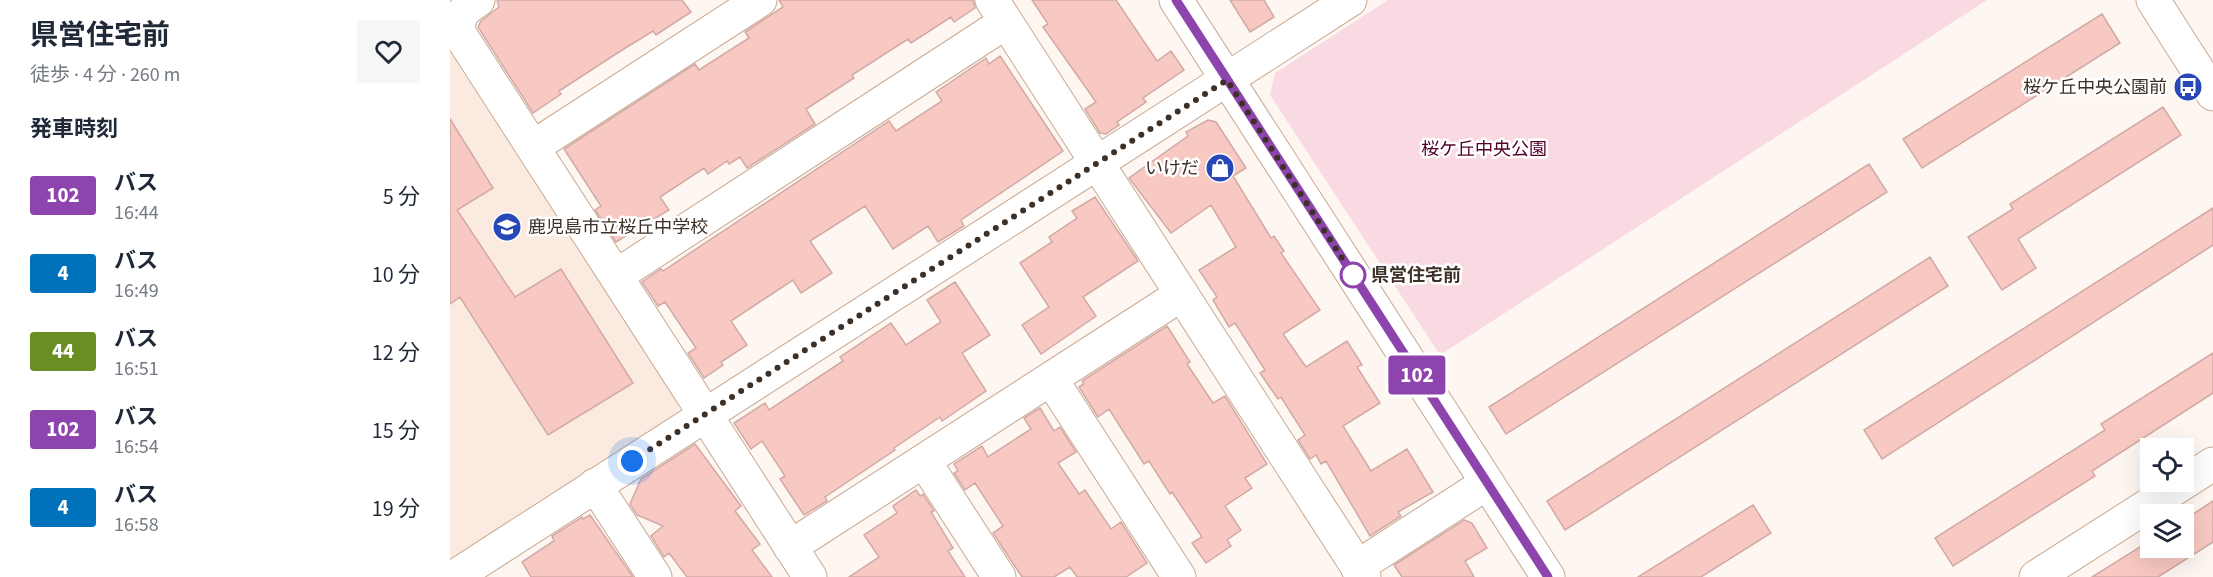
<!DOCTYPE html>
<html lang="ja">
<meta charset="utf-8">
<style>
:root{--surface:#fff;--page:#f6f6f7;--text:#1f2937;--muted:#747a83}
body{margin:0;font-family:"Source Sans 3","Noto Sans JP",sans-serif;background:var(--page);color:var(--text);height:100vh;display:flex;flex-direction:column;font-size:22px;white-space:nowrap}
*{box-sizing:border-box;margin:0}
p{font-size:20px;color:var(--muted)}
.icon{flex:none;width:33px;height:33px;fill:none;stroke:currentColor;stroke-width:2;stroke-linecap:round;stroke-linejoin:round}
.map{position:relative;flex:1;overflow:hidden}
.drawer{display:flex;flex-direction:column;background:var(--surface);width:450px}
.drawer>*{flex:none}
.badge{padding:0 12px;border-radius:4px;font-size:21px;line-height:39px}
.tools{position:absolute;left:1690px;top:438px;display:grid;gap:12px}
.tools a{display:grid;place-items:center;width:54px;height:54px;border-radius:0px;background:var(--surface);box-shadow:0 6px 24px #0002;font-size:30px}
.you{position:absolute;width:30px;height:30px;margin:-15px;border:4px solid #fff;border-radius:50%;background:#1a73e8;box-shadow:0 0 0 9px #1a73e833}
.map>.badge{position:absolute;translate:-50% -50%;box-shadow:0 0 0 3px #fff}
h2{padding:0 30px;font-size:22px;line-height:54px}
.round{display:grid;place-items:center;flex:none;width:63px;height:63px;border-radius:0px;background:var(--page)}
.head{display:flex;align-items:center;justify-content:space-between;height:102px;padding:0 30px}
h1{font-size:28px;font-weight:700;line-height:45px}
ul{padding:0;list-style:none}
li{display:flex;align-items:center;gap:18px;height:78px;padding:0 30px}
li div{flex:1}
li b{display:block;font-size:22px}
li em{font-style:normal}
li .badge{min-width:66px;font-weight:700;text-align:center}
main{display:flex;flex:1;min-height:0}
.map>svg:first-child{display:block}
</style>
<main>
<section class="drawer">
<div class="head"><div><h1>県営住宅前</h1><p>徒歩 · 4 分 · 260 m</p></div><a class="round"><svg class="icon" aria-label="heart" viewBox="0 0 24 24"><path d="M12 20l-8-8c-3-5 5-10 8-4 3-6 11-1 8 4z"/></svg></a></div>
<h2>発車時刻</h2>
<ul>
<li><span class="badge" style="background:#8e44ad;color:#fff">102</span><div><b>バス</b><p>16:44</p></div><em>5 分</em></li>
<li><span class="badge" style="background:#0072bc;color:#fff">4</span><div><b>バス</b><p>16:49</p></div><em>10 分</em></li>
<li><span class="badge" style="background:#6b8e23;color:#fff">44</span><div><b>バス</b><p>16:51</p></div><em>12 分</em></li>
<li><span class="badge" style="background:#8e44ad;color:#fff">102</span><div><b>バス</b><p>16:54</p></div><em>15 分</em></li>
<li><span class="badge" style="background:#0072bc;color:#fff">4</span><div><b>バス</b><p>16:58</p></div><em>19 分</em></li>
</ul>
</section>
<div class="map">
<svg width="1763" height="577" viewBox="0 0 1763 577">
<rect width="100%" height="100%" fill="#fdf6f1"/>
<!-- built -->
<path fill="#faeadf" d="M0,51L229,403L225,422L0,565Z"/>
<!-- green -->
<path fill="#f9dae3" d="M938,0H1537L990,355L820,95L825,73Z"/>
<!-- building -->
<path fill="#f8c9c2" stroke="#d2a9a4" stroke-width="1.5" d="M47,0H232L241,12L206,35L203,31L169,52L109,91L111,94L83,113L28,27L31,21L49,7Z
M329,0H523L525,8L504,22L501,17L461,43L458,39L402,75L404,78L356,109L365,124L297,168L290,157L279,164L277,161L258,174L254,168L210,197L219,210L166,242L145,210L151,206L114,149L245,64L249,70L299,38L295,32L333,7Z
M582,0H666L707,61L721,51L734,70L693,98L696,102L667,122L669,125L656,134L650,133L635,109L646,102L593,27L598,24Z
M780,0H814L824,17L800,32Z
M1652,14L1670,43L1472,168L1453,139Z
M550,56L613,151L511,220L514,226L488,242L478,226L443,249L415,206L360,241L382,273L351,293L343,280L281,321L297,345L271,362L273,365L254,378L238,353L246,348L215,302L208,306L192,282L211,269L213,271L439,121L446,131L492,101L486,92L536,58L539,64Z
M1713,107L1731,135L1568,239L1586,268L1552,290L1518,237L1563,209L1560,204Z
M0,119L43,188L7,210L65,297L111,269L183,383L98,435L10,297L0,304Z
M758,120L766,122L796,168L783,176L821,238L824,236L834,251L831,253L870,310L833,334L856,367L897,341L912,365L907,367L930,403L893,426L921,471L957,449L983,492L948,512L951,516L920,536L876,461L871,464L866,455L860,459L848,440L855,435L831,397L828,399L810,373L815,370L785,323L779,327L763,300L767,297L749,270L786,247L761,205L721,233L679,178L738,136L736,132Z
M1419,164L1437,192L1056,434L1039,407Z
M645,197L688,261L633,297L646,316L591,354L572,325L599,307L570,263L602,242L599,237L627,218L622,211Z
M1763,208V245L1432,459L1414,430Z
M1480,257L1498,286L1115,530L1097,501Z
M505,282L540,335L512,353L536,391L492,421L490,417L444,448L445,450L375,497L377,501L354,515L330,479L335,476L312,441L301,449L284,423L315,403L319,410L393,361L390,357L441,323L456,345L491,322L477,300Z
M717,326L740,362L737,364L763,403L775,396L817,464L795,478L802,488L775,506L791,530L777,540L781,546L756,563L742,543L752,537L722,492L720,494L699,461L694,464L659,409L648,417L629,387L634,384L632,381Z
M1763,353V393L1642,471L1645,476L1503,566L1485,538L1655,430L1651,424Z
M590,408L604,431L610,427L626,452L608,463L629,494L635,490L661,529L671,522L697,563L676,577H627L620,567L604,577H572L543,533L553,526L525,483L515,490L504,473L508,471L504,464L532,446L538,457L581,429L574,418Z
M245,444L291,506L285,511L310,544L302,550L322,577H237L219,553L214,557L201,536L213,526L187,515L180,504L191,479Z
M466,490L470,496L473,494L484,511L481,512L503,548L498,551L515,577H399L429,557L414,535L447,513L443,506Z
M1763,501V542L1708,577H1642L1701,540V548H1734V520Z
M1303,505L1321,533L1251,577H1188Z
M140,515L183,577H81L72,562L104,541L102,536L132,517L133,519Z
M1014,520L1022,523L1037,548L1015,561L1024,577H952L944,565Z"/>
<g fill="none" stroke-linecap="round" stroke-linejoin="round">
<!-- minor casing -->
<g stroke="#c8a992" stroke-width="35">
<path id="minor" d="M28,0C14,9 7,16 9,33L360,577
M542,0L914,577
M726,0L1098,577
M1703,0L1763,94
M83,147L310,0
M166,276L556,22
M601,379L729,577
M474,461L549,577
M145,485L205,577
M340,547L732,294
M907,567L1037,483
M4,577L900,0
M1586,577L1763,464"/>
</g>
<!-- minor -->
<use href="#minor" stroke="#fff" stroke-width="33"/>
</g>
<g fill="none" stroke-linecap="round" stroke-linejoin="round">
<!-- line casing -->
<g stroke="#fff" stroke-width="14">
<path id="line" d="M726,0L1098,577"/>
</g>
<!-- line -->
<use href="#line" stroke="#8e44ad" stroke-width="9"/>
<!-- walk -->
<path stroke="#3d3027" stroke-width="6" stroke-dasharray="0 10.8" d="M182,461L777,80L903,275"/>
</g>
<!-- icons -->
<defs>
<g id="bus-disc" transform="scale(1.5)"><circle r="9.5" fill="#2948b8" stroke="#fff"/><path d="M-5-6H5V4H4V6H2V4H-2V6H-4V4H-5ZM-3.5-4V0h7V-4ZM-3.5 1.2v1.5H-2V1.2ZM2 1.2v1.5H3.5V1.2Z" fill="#fff"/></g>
<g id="shop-disc" transform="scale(1.5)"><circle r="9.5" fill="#2948b8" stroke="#fff"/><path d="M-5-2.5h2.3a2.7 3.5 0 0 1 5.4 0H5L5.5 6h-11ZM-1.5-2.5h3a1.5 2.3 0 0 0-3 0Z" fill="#fff"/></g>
<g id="school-disc" transform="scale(1.5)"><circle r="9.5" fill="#2948b8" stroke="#fff"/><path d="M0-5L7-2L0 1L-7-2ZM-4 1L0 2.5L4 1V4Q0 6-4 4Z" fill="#fff"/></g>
</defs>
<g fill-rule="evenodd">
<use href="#bus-disc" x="1738" y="87"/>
<use href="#shop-disc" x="770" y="168"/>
<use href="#school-disc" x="57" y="227"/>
</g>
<!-- markers -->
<circle fill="#fff" stroke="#8e44ad" stroke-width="3" cx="903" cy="275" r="12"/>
<g text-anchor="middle" stroke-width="5" stroke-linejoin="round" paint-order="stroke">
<!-- poi labels -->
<g font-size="18" fill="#3d3027" stroke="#fff" text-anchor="end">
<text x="1717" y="93">桜ケ丘中央公園前</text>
<text x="749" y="174">いけだ</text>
<text x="78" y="233" text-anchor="start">鹿児島市立桜丘中学校</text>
</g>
<!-- park labels -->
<g font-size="18" fill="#53002a" stroke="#fff">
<text x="1034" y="155">桜ケ丘中央公園</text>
</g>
<!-- stop labels -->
<g font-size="18" font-weight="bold" fill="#3d3027" stroke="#fff" text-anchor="start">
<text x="921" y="281">県営住宅前</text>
</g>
</g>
</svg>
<div class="tools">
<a><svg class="icon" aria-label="locate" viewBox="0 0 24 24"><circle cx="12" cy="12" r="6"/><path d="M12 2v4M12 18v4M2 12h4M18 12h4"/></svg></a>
<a><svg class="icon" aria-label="layers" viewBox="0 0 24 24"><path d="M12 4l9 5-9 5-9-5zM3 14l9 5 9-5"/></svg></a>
</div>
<div class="you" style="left:182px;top:461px"></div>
<b class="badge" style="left:967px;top:375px;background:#8e44ad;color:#fff">102</b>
</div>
</main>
